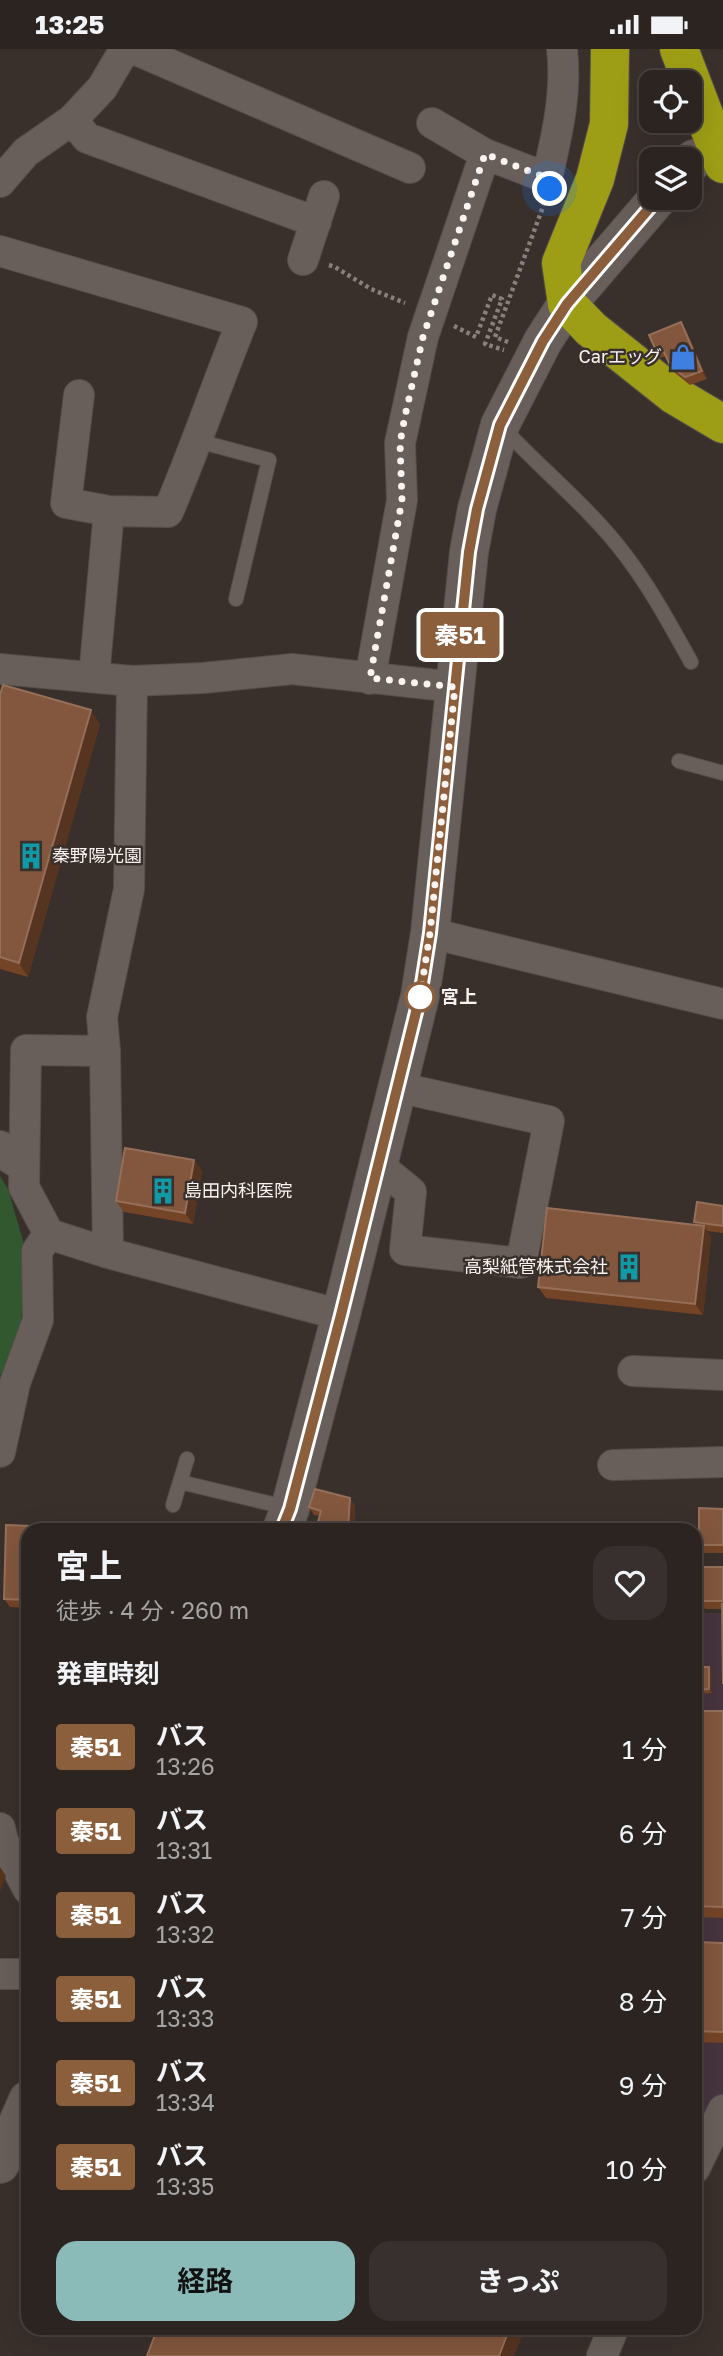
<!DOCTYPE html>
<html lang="ja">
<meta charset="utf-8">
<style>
:root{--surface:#2b2421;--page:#37302e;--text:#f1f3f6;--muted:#a6a4a5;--line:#47413f;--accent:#8bbbb9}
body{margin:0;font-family:"Golos Text","Noto Sans JP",sans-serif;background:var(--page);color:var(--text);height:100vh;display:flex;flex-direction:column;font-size:26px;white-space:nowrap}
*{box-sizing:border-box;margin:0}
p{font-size:23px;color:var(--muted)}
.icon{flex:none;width:38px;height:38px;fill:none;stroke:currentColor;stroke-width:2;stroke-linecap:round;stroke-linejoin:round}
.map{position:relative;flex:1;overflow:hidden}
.side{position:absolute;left:21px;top:1474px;width:681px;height:812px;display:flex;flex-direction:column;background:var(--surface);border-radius:21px;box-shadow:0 7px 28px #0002,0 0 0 2px var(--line)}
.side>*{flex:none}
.badge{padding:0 14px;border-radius:5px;font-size:24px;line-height:46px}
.buttons{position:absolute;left:639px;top:21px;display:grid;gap:14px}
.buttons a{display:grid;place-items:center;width:63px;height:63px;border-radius:14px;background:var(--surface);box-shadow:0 7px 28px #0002,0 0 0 2px var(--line);font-size:35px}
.you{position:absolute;width:35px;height:35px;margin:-18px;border:5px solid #fff;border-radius:50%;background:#1a73e8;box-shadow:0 0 0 10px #1a73e833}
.map>.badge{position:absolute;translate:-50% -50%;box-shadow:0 0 0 4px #fff}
h2{padding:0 35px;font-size:26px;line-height:63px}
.round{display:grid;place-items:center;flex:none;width:74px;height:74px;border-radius:21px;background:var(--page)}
.headline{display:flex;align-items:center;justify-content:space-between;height:119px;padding:0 35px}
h1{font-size:33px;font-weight:700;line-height:52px}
.cta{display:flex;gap:14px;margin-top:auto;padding:14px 35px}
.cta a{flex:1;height:80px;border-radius:21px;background:var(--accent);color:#111;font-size:28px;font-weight:700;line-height:80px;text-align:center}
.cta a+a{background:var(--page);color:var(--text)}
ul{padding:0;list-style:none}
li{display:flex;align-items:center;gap:21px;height:84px;padding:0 35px}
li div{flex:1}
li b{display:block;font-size:26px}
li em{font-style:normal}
li .badge{min-width:77px;font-weight:700;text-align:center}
.status{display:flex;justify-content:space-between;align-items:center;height:49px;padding:0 35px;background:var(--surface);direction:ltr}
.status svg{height:19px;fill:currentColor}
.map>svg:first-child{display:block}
</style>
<div class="status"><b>13:25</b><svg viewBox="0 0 49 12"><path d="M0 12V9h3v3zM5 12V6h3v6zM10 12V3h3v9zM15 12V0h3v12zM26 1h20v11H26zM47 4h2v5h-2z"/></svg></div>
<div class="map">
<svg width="723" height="2307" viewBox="0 0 723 2307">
<rect width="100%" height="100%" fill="#39302c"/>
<!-- industrial -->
<path fill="#46343e" d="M695,1564H723V2048L695,2104Z"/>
<!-- green -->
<path fill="#31582f" d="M0,1127L8,1140L26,1202L20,1293L0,1327Z"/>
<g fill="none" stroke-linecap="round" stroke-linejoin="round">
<!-- lane casing -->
<g stroke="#544d49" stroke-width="16">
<path id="lane" d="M502,378C543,422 590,459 626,507C651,540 671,577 691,613
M198,392L269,411L236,550
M679,712L723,724
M180,1433L289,1459
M173,1456L187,1410"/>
</g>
<!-- street casing -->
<g stroke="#544d49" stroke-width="32">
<path id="street" d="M134,0L410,119
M72,71L87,89L316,173
M432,74L485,105
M0,133L26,103L72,71L102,39L125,0
M0,202L242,273C216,337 195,400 168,463L109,462L66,454L79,346
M303,211L324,147
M0,620L132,632L203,629L292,620L455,638
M94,628L109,462
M370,630L402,451L400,394L423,288L485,105L547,129C557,86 567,44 562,0
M430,884L723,955
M105,1002L26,1001L24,1138L49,1185L108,1204L341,1266
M0,1097L8,1108L24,1118
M378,1116L411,1143L405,1201L521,1214L549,1072L397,1038
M108,1204L105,1002L102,968L129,840L132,632
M633,1322L723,1326
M0,1403L15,1334L38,1271L37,1202L49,1185
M613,1416L723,1413
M0,1779L3,1792L28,1840
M0,1925H28
M695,2119L723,2061
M602,2307L614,2278"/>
</g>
<!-- secondary casing -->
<g stroke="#544d49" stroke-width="40">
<path id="secondary" d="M690,115L694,110
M282,1480L290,1460L341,1266L420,947L430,884L469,503L477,460L500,376L543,292L567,255L658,149
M0,2115L28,2051"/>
</g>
<!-- highway casing -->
<g stroke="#544d49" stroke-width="40">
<path id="highway" d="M610,0L609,75L595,130L561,214L567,255L591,280L674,346L723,375
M679,0L723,115"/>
</g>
<!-- path -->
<path stroke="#88807c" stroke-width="4.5" stroke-dasharray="3.5 3.5" stroke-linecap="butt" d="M329,216L335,218L371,240L405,254
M454,277L476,288L492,246L502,250L485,295L504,301
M508,293L495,288L544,155"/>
<!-- lane -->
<use href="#lane" stroke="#685f5a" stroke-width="14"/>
<!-- street -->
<use href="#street" stroke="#685f5a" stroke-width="30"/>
<!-- secondary -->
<use href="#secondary" stroke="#685f5a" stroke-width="38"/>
<!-- highway -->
<use href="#highway" stroke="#9e9e16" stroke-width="38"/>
</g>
<!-- wall -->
<path fill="#744427" d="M686,281L707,330L690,336L675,324L670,316L666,307L661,309L656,302Z
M0,646L100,675L28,928L0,920Z
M194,1111L202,1122L193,1175L124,1163L116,1152Z
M723,1157V1184L707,1182L711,1188L703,1266L546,1249L538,1238L696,1176L694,1173Z
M350,1449L355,1457L354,1480H316L320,1467L314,1466L309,1458Z
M723,1460V1504H704L699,1496Z
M6,1476L32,1477L35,1480H28V1559L10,1558L4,1550Z
M723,1518V1636L722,1560H705L700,1552Z
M709,1618L712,1622V1644L699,1645L696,1641Z
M695,1643H697L700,1647V1662H723V1869L695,1868Z
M695,1893L723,1894V1994L695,1993Z"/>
<!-- shaded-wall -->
<path fill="#563420" d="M681,273L686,281L707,330L702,322Z
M91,661L100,675L28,928L19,914Z
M194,1111L202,1122L193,1175L185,1164Z
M704,1177L711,1188L703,1266L695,1255Z
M350,1449L355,1457L354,1480H348Z
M709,1618L712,1622V1644L709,1640Z
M697,1643L700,1647V1670L697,1666Z
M0,1818L6,1827L0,1843Z
M510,2278H526L514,2307H499Z"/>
<!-- building -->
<path fill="#82573d" stroke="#956f59" stroke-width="2" d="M681,273L702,322L685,328L670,316L662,299L656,302L649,286Z
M3,636L91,661L19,914L0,908V646Z
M125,1099L194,1111L185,1164L116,1152Z
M697,1153L723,1157V1177L694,1173Z
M547,1159L704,1177L695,1255L538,1238Z
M315,1440L350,1449L348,1480H316L321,1462L309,1458Z
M699,1459L723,1460V1496H699Z
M6,1476L32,1477V1480H28V1551L4,1550Z
M701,1518H723V1552H700Z
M722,1555H723V1635Z
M697,1618H709V1640L696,1641Z
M695,1643H697V1662H695Z
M695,1662H723V1858L695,1857Z
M695,1893L723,1894V1983L695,1982Z
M158,2278H510L499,2307H147Z"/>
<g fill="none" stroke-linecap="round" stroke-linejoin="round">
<!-- line casing -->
<g stroke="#fff" stroke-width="16">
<path id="line" d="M282,1480L290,1460L341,1266L420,947L430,884L469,503L477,460L500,376L543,292L567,255L658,149"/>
</g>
<!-- line -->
<use href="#line" stroke="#8b5e3c" stroke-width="10"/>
<!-- walk -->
<path stroke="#f9f3f0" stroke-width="7" stroke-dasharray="0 12.6" d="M420,948L430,884L455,638L370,629L402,451L400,394L405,367L423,288L485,105L547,129L550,140"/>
</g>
<!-- icons -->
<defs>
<g id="shop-bare" transform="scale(2.1)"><path d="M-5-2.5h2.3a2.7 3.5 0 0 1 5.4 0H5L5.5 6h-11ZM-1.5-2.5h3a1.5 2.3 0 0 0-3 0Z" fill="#3f7fe0" stroke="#39302c" stroke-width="2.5" paint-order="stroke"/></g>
<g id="building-bare" transform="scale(2.1)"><path d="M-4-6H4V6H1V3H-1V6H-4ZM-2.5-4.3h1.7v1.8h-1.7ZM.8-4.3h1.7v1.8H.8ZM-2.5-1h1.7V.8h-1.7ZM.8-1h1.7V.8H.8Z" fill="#0f9aa8" stroke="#39302c" stroke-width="2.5" paint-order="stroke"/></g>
</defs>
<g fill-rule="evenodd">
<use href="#shop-bare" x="683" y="308"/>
<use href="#building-bare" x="31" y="807"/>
<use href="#building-bare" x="163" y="1142"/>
<use href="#building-bare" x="629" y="1218"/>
</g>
<!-- markers -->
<circle fill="#fff" stroke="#8b5e3c" stroke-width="3.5" cx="420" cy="948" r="14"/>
<g text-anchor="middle" stroke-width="5" stroke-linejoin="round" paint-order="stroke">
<!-- poi labels -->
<g font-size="18" fill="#f9f3f0" stroke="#39302c" text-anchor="end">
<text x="662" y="314">Carエッグ</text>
<text x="52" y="813" text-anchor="start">秦野陽光園</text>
<text x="184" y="1148" text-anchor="start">島田内科医院</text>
<text x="608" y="1224">高梨紙管株式会社</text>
</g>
<!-- stop labels -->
<g font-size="18" font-weight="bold" fill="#f9f3f0" stroke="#39302c" text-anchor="start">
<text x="441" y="954">宮上</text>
</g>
</g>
</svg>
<div class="buttons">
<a><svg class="icon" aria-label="locate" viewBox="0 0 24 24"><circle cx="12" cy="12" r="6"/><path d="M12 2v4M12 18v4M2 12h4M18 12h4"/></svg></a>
<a><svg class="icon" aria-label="layers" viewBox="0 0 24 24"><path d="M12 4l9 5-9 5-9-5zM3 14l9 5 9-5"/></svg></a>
</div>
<div class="you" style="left:550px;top:140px"></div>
<b class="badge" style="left:460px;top:586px;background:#8b5e3c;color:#fff">秦51</b>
<section class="side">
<div class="headline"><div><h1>宮上</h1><p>徒歩 · 4 分 · 260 m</p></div><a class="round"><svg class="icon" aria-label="heart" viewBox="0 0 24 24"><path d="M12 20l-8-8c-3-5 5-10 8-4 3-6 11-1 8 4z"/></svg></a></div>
<h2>発車時刻</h2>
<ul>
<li><span class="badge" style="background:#8b5e3c;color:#fff">秦51</span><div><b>バス</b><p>13:26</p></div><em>1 分</em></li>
<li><span class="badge" style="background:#8b5e3c;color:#fff">秦51</span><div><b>バス</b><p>13:31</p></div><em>6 分</em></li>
<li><span class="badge" style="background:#8b5e3c;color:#fff">秦51</span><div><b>バス</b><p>13:32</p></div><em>7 分</em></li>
<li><span class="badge" style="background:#8b5e3c;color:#fff">秦51</span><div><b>バス</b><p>13:33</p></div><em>8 分</em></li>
<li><span class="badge" style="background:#8b5e3c;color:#fff">秦51</span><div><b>バス</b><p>13:34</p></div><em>9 分</em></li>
<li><span class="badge" style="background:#8b5e3c;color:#fff">秦51</span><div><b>バス</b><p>13:35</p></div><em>10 分</em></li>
</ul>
<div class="cta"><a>経路</a><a>きっぷ</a></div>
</section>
</div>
